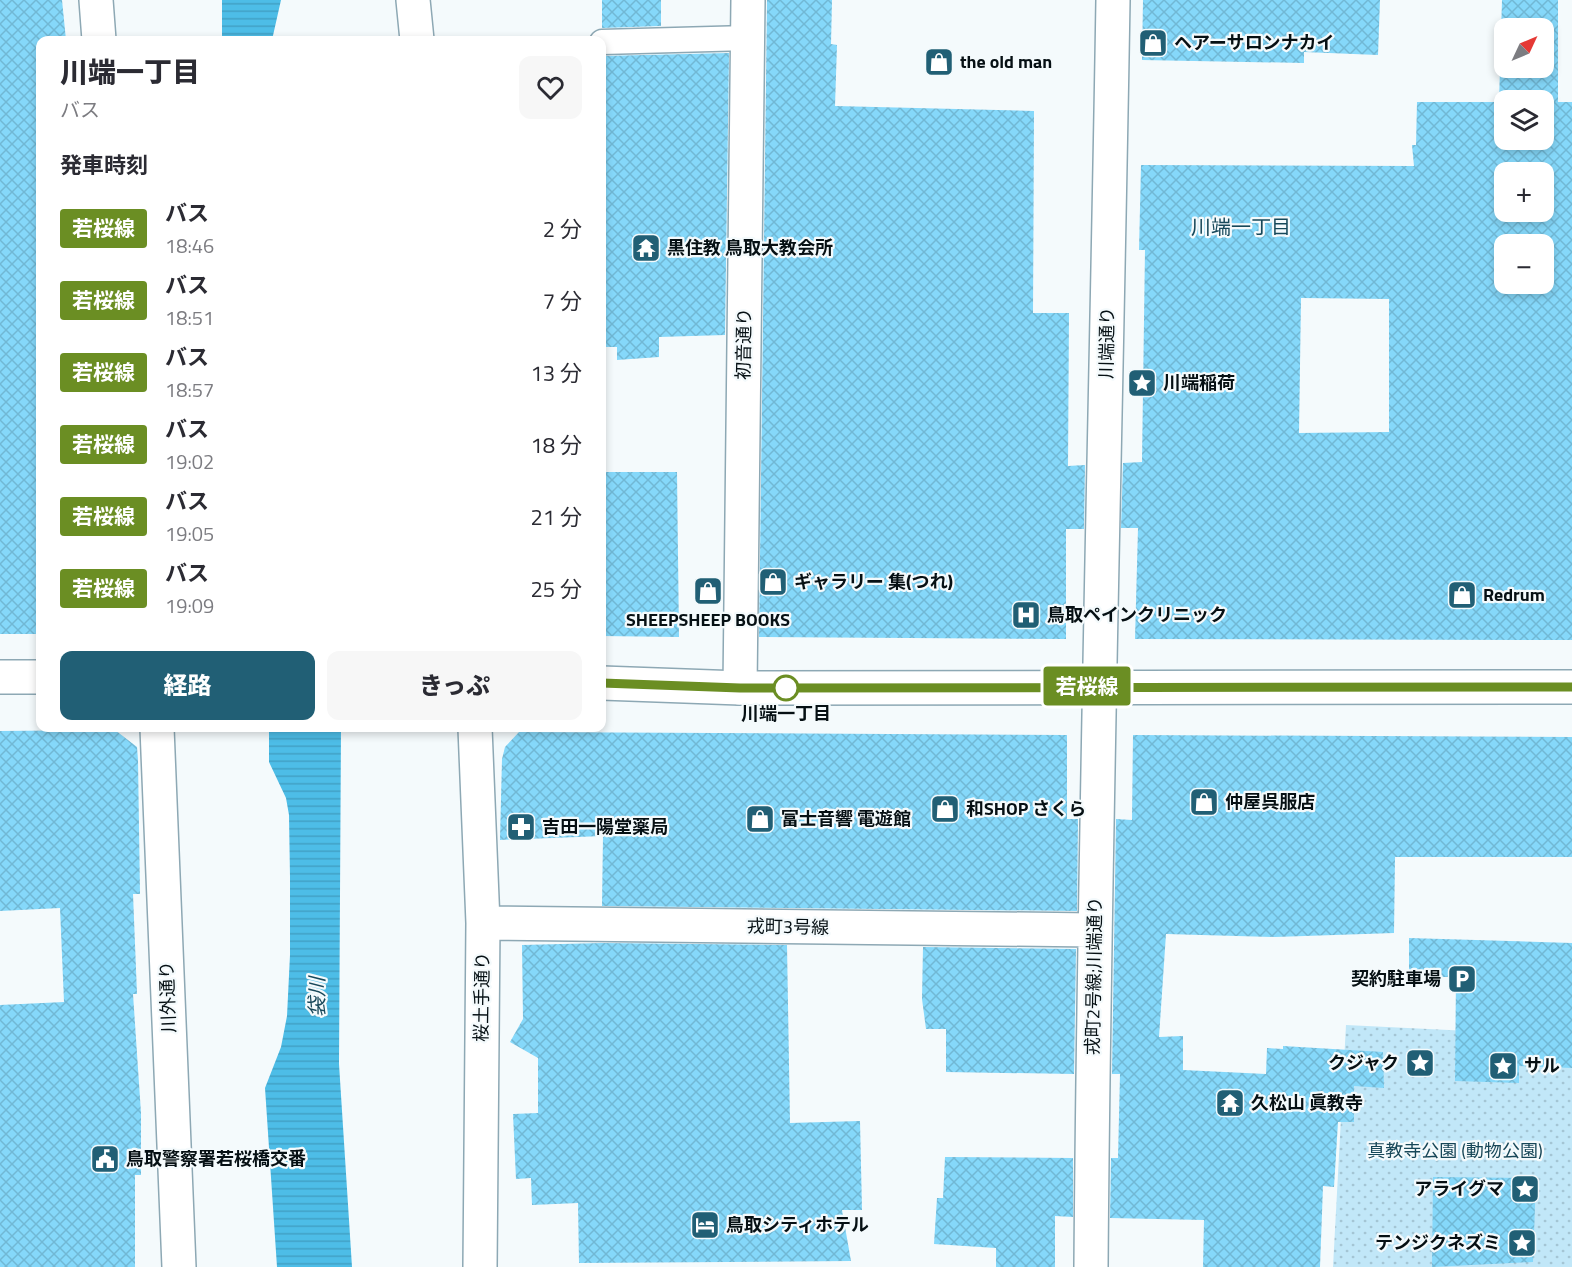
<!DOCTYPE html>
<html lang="ja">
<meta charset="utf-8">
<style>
:root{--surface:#fff;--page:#f7f7f7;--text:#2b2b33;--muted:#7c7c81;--accent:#215f75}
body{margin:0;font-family:"Titillium Web","Noto Sans JP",sans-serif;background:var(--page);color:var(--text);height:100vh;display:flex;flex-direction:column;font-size:22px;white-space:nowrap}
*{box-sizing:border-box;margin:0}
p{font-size:20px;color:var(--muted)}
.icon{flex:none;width:33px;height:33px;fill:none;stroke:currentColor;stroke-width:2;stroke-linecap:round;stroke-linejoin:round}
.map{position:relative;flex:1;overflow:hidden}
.panel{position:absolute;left:36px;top:36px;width:570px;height:696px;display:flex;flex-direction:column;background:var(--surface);border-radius:12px;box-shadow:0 3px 9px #0003}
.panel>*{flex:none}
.badge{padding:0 12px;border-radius:4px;font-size:21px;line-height:39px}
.needle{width:39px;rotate:46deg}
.fabs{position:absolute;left:1494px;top:18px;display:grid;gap:12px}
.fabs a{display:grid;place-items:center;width:60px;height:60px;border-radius:12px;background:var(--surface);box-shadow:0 3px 9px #0003;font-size:30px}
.map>.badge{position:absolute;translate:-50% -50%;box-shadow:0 0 0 3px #fff}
h2{padding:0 24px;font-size:22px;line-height:54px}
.round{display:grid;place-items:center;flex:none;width:63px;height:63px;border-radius:12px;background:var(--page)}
.head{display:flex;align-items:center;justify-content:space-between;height:102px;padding:0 24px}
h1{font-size:28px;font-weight:800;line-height:45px}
.action{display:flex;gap:12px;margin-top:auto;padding:12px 24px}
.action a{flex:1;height:69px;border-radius:12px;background:var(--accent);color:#fff;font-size:24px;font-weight:800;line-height:69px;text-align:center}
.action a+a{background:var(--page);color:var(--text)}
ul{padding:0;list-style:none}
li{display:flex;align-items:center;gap:18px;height:72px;padding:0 24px}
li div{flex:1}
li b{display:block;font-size:22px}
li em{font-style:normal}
li .badge{min-width:66px;font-weight:700;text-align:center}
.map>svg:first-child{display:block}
</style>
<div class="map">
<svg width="1572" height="1267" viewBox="0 0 1572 1267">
<defs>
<pattern id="park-dots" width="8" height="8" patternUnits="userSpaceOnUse" patternTransform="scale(1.5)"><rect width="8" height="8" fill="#c1e7f8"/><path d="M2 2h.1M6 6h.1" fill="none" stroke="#a4c5d4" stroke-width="1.8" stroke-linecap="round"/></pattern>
<pattern id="water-rules" width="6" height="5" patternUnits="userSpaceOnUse" patternTransform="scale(1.5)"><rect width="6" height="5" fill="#4dbde7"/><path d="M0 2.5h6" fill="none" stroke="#42a1c5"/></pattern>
<pattern id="building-cross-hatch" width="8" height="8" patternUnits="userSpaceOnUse" patternTransform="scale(1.5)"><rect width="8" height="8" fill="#85d8fa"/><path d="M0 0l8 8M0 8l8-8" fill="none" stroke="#71b8d5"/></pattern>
</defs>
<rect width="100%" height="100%" fill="#f4fafc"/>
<!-- park -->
<path fill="url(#park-dots)" d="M1346,1025L1572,1036V1267H1333Z"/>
<!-- water -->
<path fill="url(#water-rules)" d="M222,0H281L272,40H222Z
M269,728H341L339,1064L352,1267H277L265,1088L281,1047L287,1016L290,955V877L289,815L286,798L269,762Z"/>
<!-- building -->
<path fill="url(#building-cross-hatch)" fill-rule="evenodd" d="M0,0H62L66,40H40V634H0Z
M602,0H661V26L602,28Z
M767,0H832L831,44L837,45L835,106L1034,111L1033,313H1069L1068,466L1085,465L1084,529H1066V639L759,637Z
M1143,0H1380L1378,55L1304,52V63L1142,60Z
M1502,0H1558V102H1572V640L1135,639L1138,528H1121L1123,463L1142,462L1145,250H1139L1141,165L1414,166L1412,145H1416L1417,102H1499ZM1504,28H1544V68H1504ZM1504,100H1544V140H1504ZM1504,172H1544V212H1504ZM1504,244H1544V284H1504ZM1301,298L1389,299V432L1299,433Z
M729,53L725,335L659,337V357L617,360V347H602V56Z
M602,472H677L679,637L602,636Z
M115,730L137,747L138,760L140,894H133L137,994H133L141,1113V1175H135V1267H0V1005L64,1002L60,908L0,911V731Z
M519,732L1067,735V819H1078L1077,911L602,906L603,836L500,840L502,759L505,747Z
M1133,735L1572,737V857H1395L1394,933L1275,937L1166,934L1159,1037L1183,1036V1070L1266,1074L1267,1048L1283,1049V1046L1383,1052L1384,1088L1354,1086V1122H1338L1334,1187L1323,1186L1320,1267H1203L1204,1220L1110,1218L1111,1158H1118L1120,1074H1112L1116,819L1132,820Z
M1409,938L1572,943V1068L1519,1066V1083L1455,1081L1456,977H1409Z
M602,943L787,945L790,1123L860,1121L862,1210H842L851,1261L579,1263L578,1203L532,1205L531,1178L516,1179L513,1114L538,1113V1058L510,1042L523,1019L522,945Z
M923,947L1076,949L1074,1074L946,1072V1029H926L922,999Z
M945,1157L1073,1158V1217L1055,1216V1267H996V1248L934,1244L937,1198H943Z
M1433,1177L1536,1178L1533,1262L1432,1267Z"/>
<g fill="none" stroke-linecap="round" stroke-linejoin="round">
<!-- lane casing -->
<g stroke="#8da8b4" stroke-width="27">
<path id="lane" d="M602,42L748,38"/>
</g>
<!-- street casing -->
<g stroke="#8da8b4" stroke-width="36">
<path id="street" d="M96,0L99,40
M413,0L417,40
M740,688L748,0
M157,728L179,1267
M475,728L483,923L480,1267
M483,923L1094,930
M1091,1267C1094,845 1106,422 1113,0"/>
</g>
<!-- highway casing -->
<g stroke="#8da8b4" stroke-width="36">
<path id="highway" d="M0,677H40
M602,683L740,688L1572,687"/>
</g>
<!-- lane -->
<use href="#lane" stroke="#fff" stroke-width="24"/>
<!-- street -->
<use href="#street" stroke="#fff" stroke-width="33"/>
<!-- highway -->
<use href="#highway" stroke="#fff" stroke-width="33"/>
</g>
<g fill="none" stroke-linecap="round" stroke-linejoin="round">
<!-- line casing -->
<g stroke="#fff" stroke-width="14">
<path id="line" d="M602,683L740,688L1572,687"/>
</g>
<!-- line -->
<use href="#line" stroke="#6b8e23" stroke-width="9"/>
</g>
<!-- icons -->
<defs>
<g id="shop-square" transform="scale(1.5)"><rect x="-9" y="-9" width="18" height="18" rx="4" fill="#215f75" stroke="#f4fafc"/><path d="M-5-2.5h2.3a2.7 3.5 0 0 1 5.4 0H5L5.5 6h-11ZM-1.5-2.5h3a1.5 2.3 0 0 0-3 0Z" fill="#fff"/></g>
<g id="temple-square" transform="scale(1.5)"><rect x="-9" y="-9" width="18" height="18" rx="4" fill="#215f75" stroke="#f4fafc"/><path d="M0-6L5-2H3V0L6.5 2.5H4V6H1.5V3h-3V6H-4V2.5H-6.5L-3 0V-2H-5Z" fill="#fff"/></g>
<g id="sight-square" transform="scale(1.5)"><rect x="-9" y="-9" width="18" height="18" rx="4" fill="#215f75" stroke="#f4fafc"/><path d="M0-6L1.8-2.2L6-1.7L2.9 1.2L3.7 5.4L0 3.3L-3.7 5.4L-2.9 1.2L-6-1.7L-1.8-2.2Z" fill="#fff"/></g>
<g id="hospital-square" transform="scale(1.5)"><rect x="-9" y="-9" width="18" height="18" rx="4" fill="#215f75" stroke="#f4fafc"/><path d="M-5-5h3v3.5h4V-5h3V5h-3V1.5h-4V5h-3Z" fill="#fff"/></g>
<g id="pharmacy-square" transform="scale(1.5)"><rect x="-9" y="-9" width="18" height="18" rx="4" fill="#215f75" stroke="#f4fafc"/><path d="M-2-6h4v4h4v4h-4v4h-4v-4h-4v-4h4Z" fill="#fff"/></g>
<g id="parking-square" transform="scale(1.5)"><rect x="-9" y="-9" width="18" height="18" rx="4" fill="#215f75" stroke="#f4fafc"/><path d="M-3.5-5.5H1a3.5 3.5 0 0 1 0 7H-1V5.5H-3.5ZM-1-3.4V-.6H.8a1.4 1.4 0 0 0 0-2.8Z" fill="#fff"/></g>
<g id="civic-square" transform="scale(1.5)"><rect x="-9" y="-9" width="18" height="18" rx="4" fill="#215f75" stroke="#f4fafc"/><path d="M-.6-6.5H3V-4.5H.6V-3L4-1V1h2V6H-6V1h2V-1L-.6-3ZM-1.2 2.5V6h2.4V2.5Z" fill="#fff"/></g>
<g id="hotel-square" transform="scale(1.5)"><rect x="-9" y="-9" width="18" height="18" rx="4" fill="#215f75" stroke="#f4fafc"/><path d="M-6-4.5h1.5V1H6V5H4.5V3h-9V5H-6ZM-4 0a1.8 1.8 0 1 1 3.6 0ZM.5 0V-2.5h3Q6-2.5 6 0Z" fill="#fff"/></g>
</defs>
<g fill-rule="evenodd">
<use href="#shop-square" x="1153" y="43"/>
<use href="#shop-square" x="939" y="62"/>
<use href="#temple-square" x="646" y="248"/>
<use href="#sight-square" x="1142" y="383"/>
<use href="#shop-square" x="773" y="582"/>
<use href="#shop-square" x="708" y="591"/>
<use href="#shop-square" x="1462" y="595"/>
<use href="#hospital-square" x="1026" y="615"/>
<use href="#shop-square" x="1204" y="802"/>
<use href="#shop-square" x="945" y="809"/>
<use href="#shop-square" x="760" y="819"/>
<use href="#pharmacy-square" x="521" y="827"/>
<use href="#parking-square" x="1462" y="979"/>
<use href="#sight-square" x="1420" y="1063"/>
<use href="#sight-square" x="1503" y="1066"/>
<use href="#temple-square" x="1230" y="1103"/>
<use href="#civic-square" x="105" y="1159"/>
<use href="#sight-square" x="1525" y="1189"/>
<use href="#hotel-square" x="705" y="1225"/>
<use href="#sight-square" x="1522" y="1243"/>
</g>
<!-- markers -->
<circle fill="#fff" stroke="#6b8e23" stroke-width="3" cx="786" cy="688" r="12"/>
<g text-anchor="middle" stroke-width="4.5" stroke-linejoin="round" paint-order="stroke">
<!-- poi labels -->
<g font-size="18" font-weight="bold" fill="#061014" stroke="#f4fafc" text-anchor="start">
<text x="1174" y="49">ヘアーサロンナカイ</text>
<text x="960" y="68">the old man</text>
<text x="667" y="254">黒住教 鳥取大教会所</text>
<text x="1163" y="389">川端稲荷</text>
<text x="794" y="588">ギャラリー 集(つれ)</text>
<text x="1483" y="601">Redrum</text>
<text x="1047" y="621">鳥取ペインクリニック</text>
<text x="708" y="626" text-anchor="middle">SHEEPSHEEP BOOKS</text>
<text x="1225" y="808">仲屋呉服店</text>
<text x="966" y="815">和SHOP さくら</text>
<text x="781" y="825">富士音響 電遊館</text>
<text x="542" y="833">吉田一陽堂薬局</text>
<text x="1441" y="985" text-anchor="end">契約駐車場</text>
<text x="1399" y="1069" text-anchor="end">クジャク</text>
<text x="1524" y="1072">サル</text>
<text x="1251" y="1109">久松山 眞教寺</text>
<text x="126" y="1165">鳥取警察署若桜橋交番</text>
<text x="1504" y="1195" text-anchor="end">アライグマ</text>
<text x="726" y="1231">鳥取シティホテル</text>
<text x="1501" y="1249" text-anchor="end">テンジクネズミ</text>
</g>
<!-- street labels -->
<g font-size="18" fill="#061014" stroke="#f4fafc">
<text transform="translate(1107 343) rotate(-89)" y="6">川端通り</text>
<text transform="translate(744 344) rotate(-89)" y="6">初音通り</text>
<text transform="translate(788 927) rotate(1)" y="6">戎町3号線</text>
<text transform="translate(1094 976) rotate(-89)" y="6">戎町2号線;川端通り</text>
<text transform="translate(168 997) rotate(-92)" y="6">川外通り</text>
<text transform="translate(482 997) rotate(-89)" y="6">桜土手通り</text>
</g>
<!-- stop labels -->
<g font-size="18" font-weight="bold" fill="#061014" stroke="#f4fafc">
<text x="786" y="720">川端一丁目</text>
</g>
<!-- park labels -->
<g font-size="18" fill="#174758" stroke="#f4fafc">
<text x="1455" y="1157">真教寺公園 (動物公園)</text>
</g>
<!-- neighbourhood labels -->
<g font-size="20" fill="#16485a" stroke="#f4fafc">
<text x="1241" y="234">川端一丁目</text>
</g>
<!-- water labels -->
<g font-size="20" font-style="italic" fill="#18485a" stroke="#f4fafc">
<text transform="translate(317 997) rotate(-90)" y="7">袋川</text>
</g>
</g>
</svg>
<div class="fabs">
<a><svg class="needle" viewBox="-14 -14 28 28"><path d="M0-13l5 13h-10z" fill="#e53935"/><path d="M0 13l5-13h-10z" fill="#7c7c81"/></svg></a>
<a><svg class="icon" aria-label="layers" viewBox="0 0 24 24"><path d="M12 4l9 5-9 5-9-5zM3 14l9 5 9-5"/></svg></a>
<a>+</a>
<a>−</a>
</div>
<b class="badge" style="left:1087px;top:686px;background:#6b8e23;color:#fff">若桜線</b>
<section class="panel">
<div class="head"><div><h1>川端一丁目</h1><p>バス</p></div><a class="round"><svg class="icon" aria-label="heart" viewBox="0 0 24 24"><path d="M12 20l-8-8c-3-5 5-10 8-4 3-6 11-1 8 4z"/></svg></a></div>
<h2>発車時刻</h2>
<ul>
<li><span class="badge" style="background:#6b8e23;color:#fff">若桜線</span><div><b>バス</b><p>18:46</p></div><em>2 分</em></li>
<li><span class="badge" style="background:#6b8e23;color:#fff">若桜線</span><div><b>バス</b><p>18:51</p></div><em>7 分</em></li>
<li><span class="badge" style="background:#6b8e23;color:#fff">若桜線</span><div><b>バス</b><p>18:57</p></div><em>13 分</em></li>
<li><span class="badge" style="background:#6b8e23;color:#fff">若桜線</span><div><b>バス</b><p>19:02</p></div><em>18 分</em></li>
<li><span class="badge" style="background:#6b8e23;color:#fff">若桜線</span><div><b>バス</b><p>19:05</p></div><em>21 分</em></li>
<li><span class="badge" style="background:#6b8e23;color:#fff">若桜線</span><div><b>バス</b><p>19:09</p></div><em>25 分</em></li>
</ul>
<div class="action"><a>経路</a><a>きっぷ</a></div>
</section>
</div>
